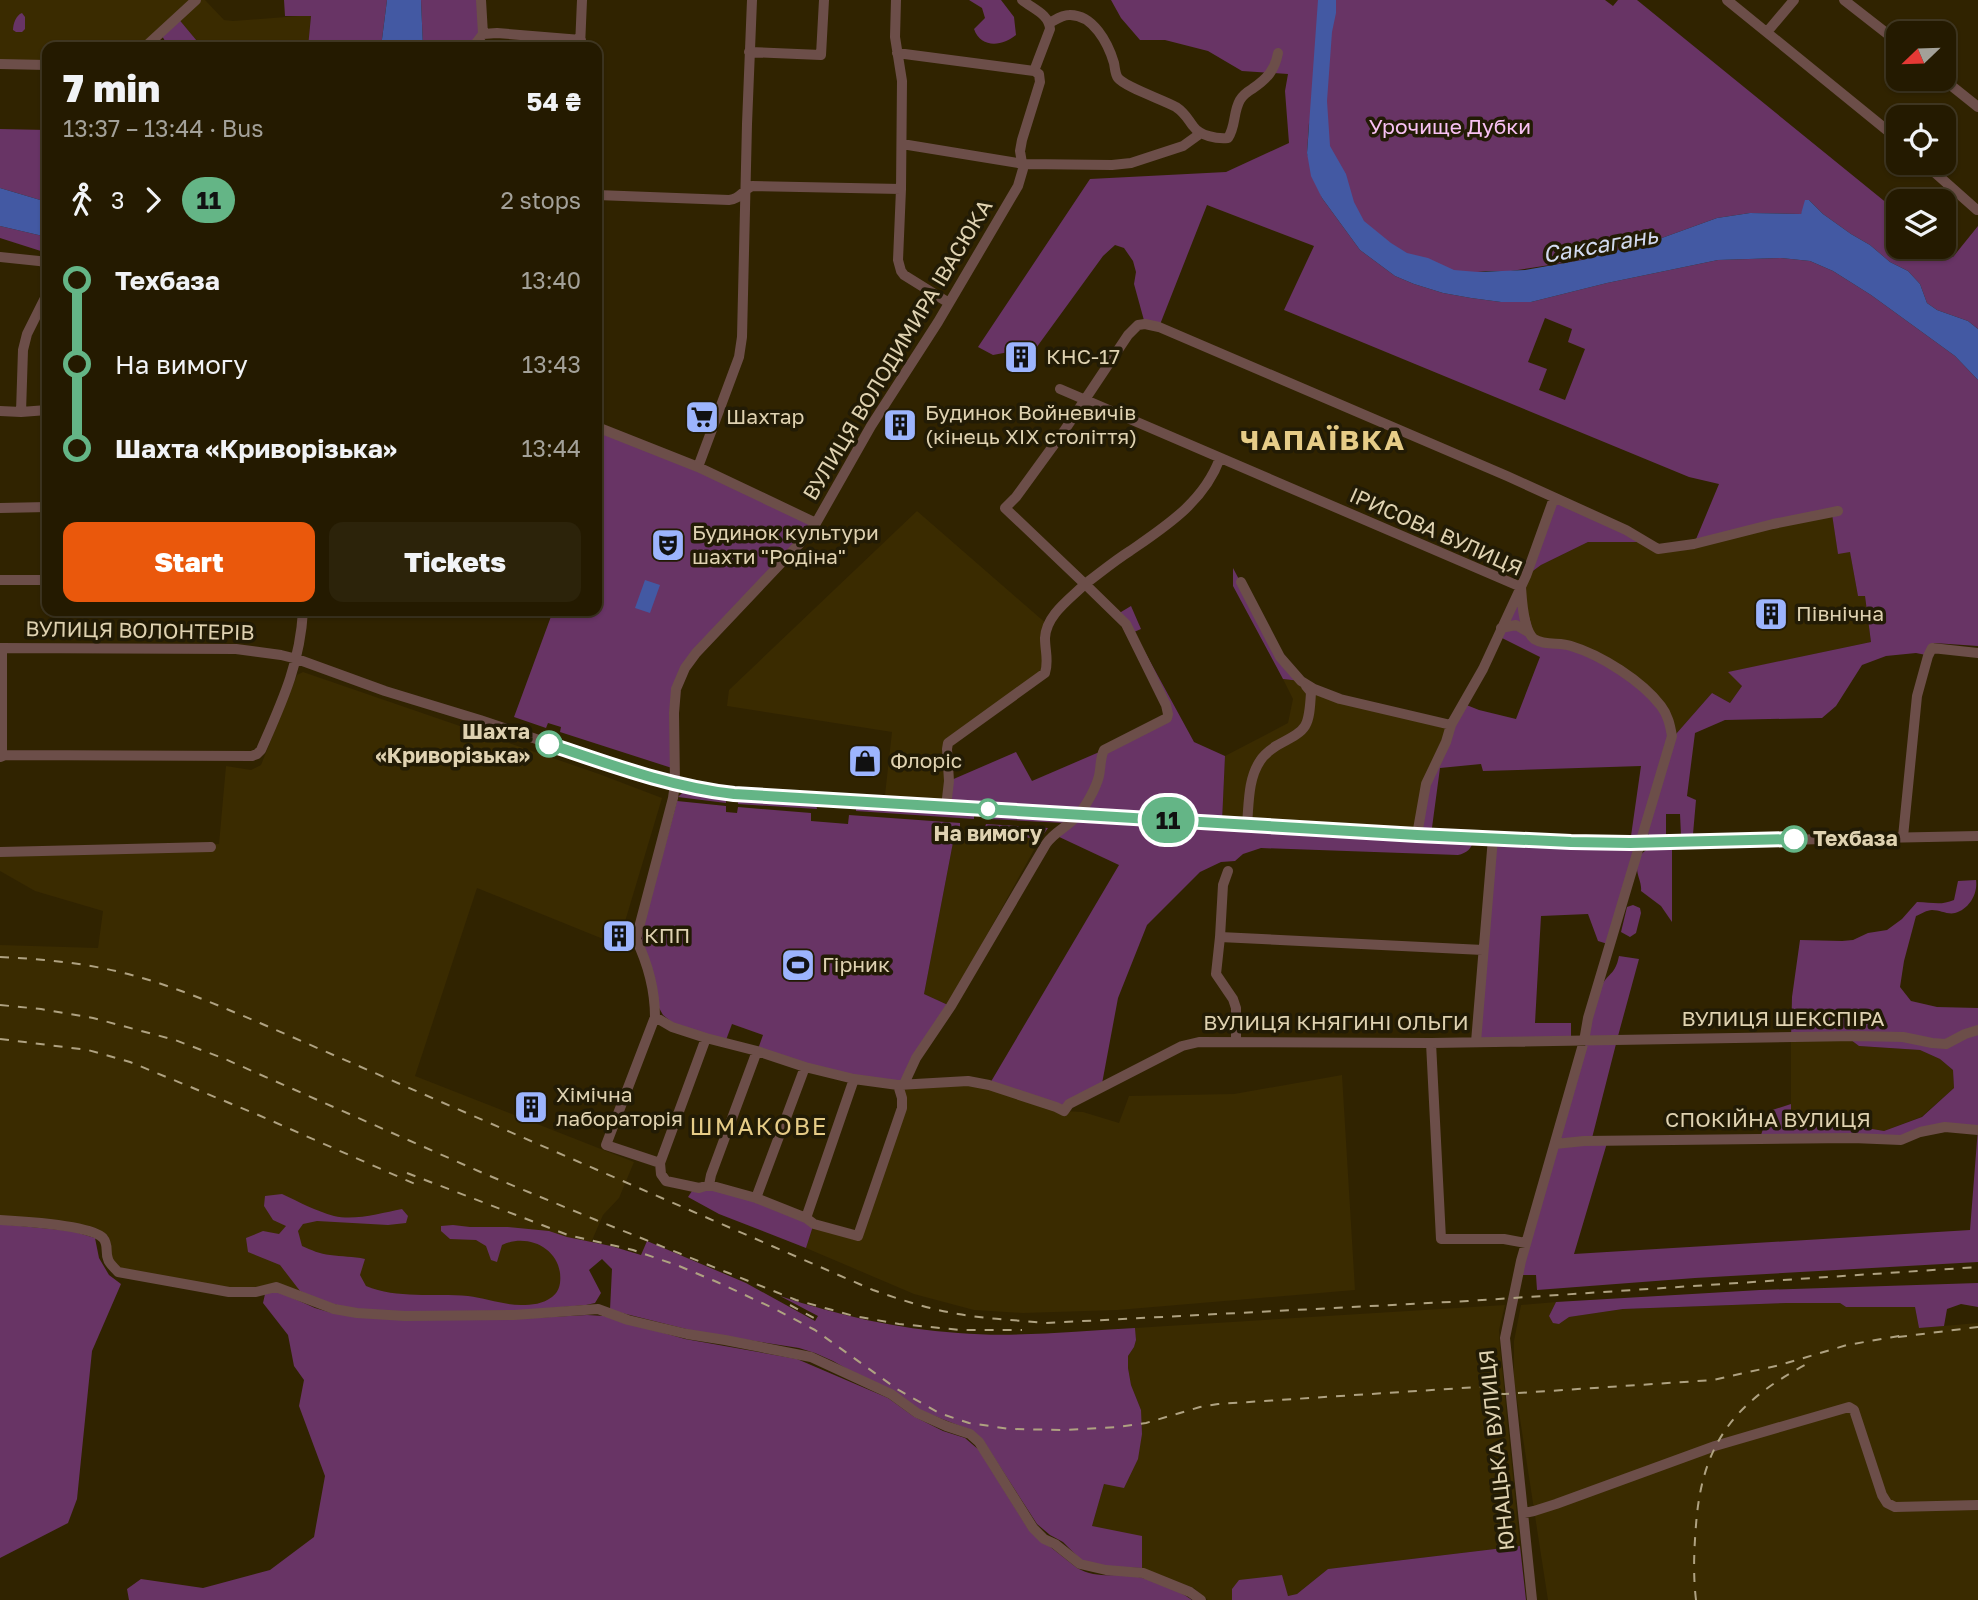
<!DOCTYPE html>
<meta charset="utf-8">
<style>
:root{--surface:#241a00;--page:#2c230a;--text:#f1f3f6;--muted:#a3a199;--line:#413822;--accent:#ea580c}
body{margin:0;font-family:"Golos Text",sans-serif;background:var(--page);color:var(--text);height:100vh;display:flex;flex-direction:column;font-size:26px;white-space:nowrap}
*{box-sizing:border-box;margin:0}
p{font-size:23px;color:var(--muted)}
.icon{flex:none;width:38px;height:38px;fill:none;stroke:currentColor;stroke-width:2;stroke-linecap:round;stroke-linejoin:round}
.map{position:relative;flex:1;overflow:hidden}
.drawer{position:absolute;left:42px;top:42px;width:560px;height:574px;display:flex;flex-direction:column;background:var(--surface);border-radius:14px;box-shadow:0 2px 5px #0004,0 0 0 2px var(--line)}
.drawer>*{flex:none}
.badge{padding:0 14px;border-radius:23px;font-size:24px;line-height:46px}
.needle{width:46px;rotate:247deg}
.tools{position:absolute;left:1886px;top:21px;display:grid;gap:14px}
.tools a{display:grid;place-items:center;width:70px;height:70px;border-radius:14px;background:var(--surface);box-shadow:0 2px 5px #0004,0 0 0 2px var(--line);font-size:35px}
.map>.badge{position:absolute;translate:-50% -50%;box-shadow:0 0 0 4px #fff}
.legs{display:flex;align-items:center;gap:10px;height:77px;padding:0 21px;font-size:23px}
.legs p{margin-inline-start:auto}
.head{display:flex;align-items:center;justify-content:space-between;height:119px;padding:0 21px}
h1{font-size:38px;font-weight:800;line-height:52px}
.primary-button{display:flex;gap:14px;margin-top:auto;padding:14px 21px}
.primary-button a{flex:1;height:80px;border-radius:14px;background:var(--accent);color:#fff;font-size:28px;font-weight:800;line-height:80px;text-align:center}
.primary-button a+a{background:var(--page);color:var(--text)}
ul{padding:0 21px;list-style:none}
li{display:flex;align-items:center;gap:24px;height:84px;font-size:26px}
li i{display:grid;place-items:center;width:10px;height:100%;margin:0 9px;background:currentColor}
li i::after{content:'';width:18px;height:18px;margin:-9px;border:5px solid;border-radius:50%;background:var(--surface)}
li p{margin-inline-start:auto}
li:first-child i{background:linear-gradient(#0000 50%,currentColor 0)}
li:last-child i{background:linear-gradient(currentColor 50%,#0000 0)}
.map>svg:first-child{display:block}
</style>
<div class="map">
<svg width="1978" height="1600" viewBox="0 0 1978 1600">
<rect width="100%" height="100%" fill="#302300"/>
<!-- built -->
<path fill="#3a2b00" d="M0,0H205L224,20L233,21L311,15L308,47H202L177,17L145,47H47V65L0,64Z
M917,511L1048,625L1047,666L953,739L946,807L884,804L892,732L727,706L729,690Z
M1832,513L1838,553L1850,551L1858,596H1865L1871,642L1729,672L1742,686L1730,703L1712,693L1676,734L1535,639L1522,605L1526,576L1541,565L1588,542H1647L1658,549Z
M303,672L599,774L662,798L618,945L477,888L415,1076L634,1162L619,1198L603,1215L561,1312L514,1315L317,1304L256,1292L118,1272L100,1235L0,1220V945L98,948L103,911L35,891L0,871V851L219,844L226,766L251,770L261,765L297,675Z
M1283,679L1301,681L1314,689L1451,725L1417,835L1222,823L1225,756L1288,723L1293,699Z
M960,830L1040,839L948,1005L924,994L955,832Z
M1851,1040L1859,1046L1920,1050L1940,1059L1953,1070L1954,1088L1921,1117L1884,1131L1791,1115V1041Z
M1342,1075L1355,1290L1118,1310L1023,1313L974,1310L914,1294L806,1248L813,1226L857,1240L905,1107L902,1088L968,1081L1064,1111L1083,1112L1119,1123L1129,1096L1234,1094Z
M1556,1302L1549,1316L1559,1324L1568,1317L1623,1309L1787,1303H1840L1846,1307H1915L1919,1328L1978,1323V1600H1548L1514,1380V1341L1521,1305Z
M1505,1305L1499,1330L1500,1348L1520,1546L1328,1569L1297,1594L1287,1596L1232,1589V1600H1208L1194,1588L1142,1568L1092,1526L1104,1484L1141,1410L1131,1385L1128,1368V1356L1134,1347L1136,1340L1135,1328Z"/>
<!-- green -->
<path fill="#683465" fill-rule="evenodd" d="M284,0H387L381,47H308L311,16H285Z
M421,0H481L482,28L473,47H423Z
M969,0H1001L1014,17L1016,35C1003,46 981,49 974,29L985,18L982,8Z
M1111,0H1605L1613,6L1618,0H1637L1899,213V247H1941L1953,257L1978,226V329L1968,321L1937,310L1927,303L1920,284L1908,271L1890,262L1870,245L1851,234L1823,214L1809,200L1801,214L1750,213L1717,218L1659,239L1582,260L1511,271H1486L1439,277L1353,218L1309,123L1307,153L1322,198L1360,250L1395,276L1414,284L1443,293L1471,298L1501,302H1531L1607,283L1718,260L1781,258L1810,261L1833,271L1871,295L1955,356L1978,380V646L1934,643L1926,655L1916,653L1886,656L1862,665L1836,706L1822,718L1725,720L1695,733L1687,796L1696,800L1693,834L1681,835L1680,814H1666V835H1649L1647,832V827L1676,734L1712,693L1730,703L1742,686L1728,672L1871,642L1865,596H1858L1850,552L1838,554L1832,514L1694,544L1719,484L1689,477L1284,310L1314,246L1207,205L1159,327L1145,324L1134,284L1136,272L1133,261L1124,248L1115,245L1103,256L1031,355L1014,351L993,355L978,347L1090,179L1226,172L1289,143L1285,91L1288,74L1242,71L1208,51L1165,40H1140L1121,18ZM1545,318L1572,329L1568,342L1585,349L1565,400L1539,390L1547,369L1528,362Z
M22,13L25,17V29L22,32H16L13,30C13,24 16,15 22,13Z
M177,17L202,47H169L160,33Z
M0,129L47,130V202L0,188Z
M0,226L47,237V253L0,238Z
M597,427L816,523L696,653L676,689L675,769L560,732L561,727L548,723L546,728L514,717L553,611H597Z
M1554,498L1647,542H1588L1541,565L1526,576Z
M1233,568L1280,657L1301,681L1283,679L1233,586Z
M1521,587L1535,639L1604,660L1655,699L1672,736L1611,945L1598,941L1588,914L1541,916L1535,1023H1571V1042H1476L1493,838L1630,843L1641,766L1483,771L1481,764L1440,768L1431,835L1474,840C1471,849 1467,853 1458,855L1261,848L1243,854L1235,861L1221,862L1200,872L1147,925L1118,998L1101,1089L1064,1111L989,1085L1119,865L1055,835L1078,816L946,807L949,781L1016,752L1032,781L1104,750L1168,714L1116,615L1131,606L1141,629L1134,632L1194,742L1225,756L1222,822L1417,835L1421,807L1464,704L1479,710L1516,719L1540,657L1498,636Z
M684,791L726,798V803L678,797Z
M738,798L814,802L816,804L817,809L738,804Z
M677,801L726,806V812L737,813L738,807L811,813V821L848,824L849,815L960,823V830L955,832L924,994L948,1005L902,1081L855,1078L758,1049L763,1035L732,1024L726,1040L674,1024L663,1015L658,1006V995L642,939L643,927Z
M856,803L974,812V819L856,811Z
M994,812L1066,817L1067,820L1064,823L989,819Z
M986,824L1048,828L1040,839L983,833Z
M1672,845V922L1661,906L1641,891C1642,883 1637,876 1637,868C1638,847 1655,846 1672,845Z
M1976,880C1978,894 1969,909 1955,913C1948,915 1940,910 1932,910C1927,910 1921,914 1916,916L1904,961L1900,987L1911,1001L1937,1007L1978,1008V1262L1695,1278L1537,1290L1536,1275H1521L1556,1147L1607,1143L1574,1254L1970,1230L1978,1128L1901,1137L1761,1135L1769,1111L1791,1104V1115L1884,1131L1922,1117L1954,1088L1953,1070L1940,1059L1920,1050L1859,1046L1851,1040L1791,1041L1792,997L1800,940L1842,941L1853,940L1868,933L1887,930L1902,919L1917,902C1932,902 1940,906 1954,900L1958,881Z
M1633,905L1640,908L1641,913L1636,933L1630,937L1621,932L1627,907Z
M1619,956L1639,959L1618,1036L1588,1037C1591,1021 1594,1000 1602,985C1610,971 1615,975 1619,956Z
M1586,1043L1616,1044L1592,1138L1558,1140Z
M694,1188C735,1187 776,1209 813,1226L806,1248L719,1214L688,1197Z
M282,1194C299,1202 316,1211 334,1216C355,1221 381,1213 402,1209L408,1216L406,1223L388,1225L317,1221L303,1224L298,1231L302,1246C311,1250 320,1254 330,1255C342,1257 353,1256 365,1259L360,1275L366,1286C397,1299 434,1293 468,1296C485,1298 504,1305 521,1305C532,1305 543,1304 552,1297C557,1293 559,1289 560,1283C564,1250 529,1232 502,1245L497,1262L491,1260L486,1246L476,1240L450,1239L441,1231V1226L453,1225L470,1227H508L549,1231L567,1237L611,1246L641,1255L647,1241L746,1283L815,1321L818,1316L780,1296C838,1315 897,1329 958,1333C1016,1338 1076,1331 1135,1328L1136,1340L1134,1347L1128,1356V1368L1131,1385L1141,1410L1142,1434L1138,1459L1124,1488L1104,1484L1092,1526L1142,1536V1568L1112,1567L1082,1561L1063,1542L1050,1535L1037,1524L984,1442L973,1431L919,1410L833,1361L815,1353L799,1348L698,1332L610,1310L612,1269L602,1259L589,1270L601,1293L595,1303L586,1305L518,1311L394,1312L355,1309L320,1301L300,1291L280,1265L248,1252L246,1238L263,1231L279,1234L286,1226L273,1220L264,1206L265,1196Z
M0,1224L72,1231L95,1238L99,1258L109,1275L121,1284L92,1351L77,1499L68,1523L0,1558Z
M1978,1283V1307L1961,1304L1947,1309L1944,1326L1919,1328L1915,1307H1846L1840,1303H1787L1623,1309L1569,1317L1559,1324L1553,1323L1549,1316L1556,1302L1760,1290Z
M277,1291L315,1308L332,1313L514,1319L587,1315L604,1316L685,1339L797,1359L888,1398L913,1416L943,1431L965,1438L979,1450L1029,1530L1077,1568C1093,1577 1107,1575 1125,1575C1144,1576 1177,1589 1192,1600H129L127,1589L141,1579L203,1588L270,1570L314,1537L325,1476L299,1406L304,1380L294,1366L288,1335L263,1303L265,1294Z
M1520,1546L1526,1600H1232V1589L1239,1580L1282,1575L1288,1596L1297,1594L1328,1569Z"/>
<!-- water -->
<path fill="#4359a3" d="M387,0H421L423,47H381Z
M1318,0H1336V13L1332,32L1327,101L1330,146L1346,174L1354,202L1364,221L1391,243L1407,253L1428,258L1454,270L1478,272L1525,270L1582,260L1614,251L1659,239L1717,218L1750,213L1801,214L1805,200H1809L1823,214L1851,234L1870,245L1890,262L1908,271L1920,284L1927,303L1937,310L1968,321L1978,329V380L1955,356L1871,295L1833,271L1810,261L1781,258L1718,260L1607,283L1531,302H1501L1471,298L1443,293L1414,284L1395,276L1360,250L1322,198L1311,176L1307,153Z
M0,188L47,202V237L0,226Z
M645,580L660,585L650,613L635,608Z"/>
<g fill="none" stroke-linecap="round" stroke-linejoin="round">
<!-- minor -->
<path stroke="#6c4e49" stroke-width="10" d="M481,0L483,34
M752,0L747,124L742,337L739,357L698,467L816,523
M896,0L895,37L902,81L901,189
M1022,0C1033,9 1049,14 1050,29L1034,71
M1727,0L1899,140
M1844,0L1899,43
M1049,23C1055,20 1062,15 1069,15C1093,14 1108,43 1114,63C1115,68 1115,74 1118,78C1125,87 1164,100 1176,107C1185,113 1187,118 1193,126C1200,136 1217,139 1228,138C1236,126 1233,112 1240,100C1243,95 1247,92 1252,89C1267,79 1275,70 1278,53
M1767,32L1794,0
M483,34L497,33L581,40
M145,47L196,0
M473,47L483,34
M580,47L582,0
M749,52L821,55L824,0
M897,53L1034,71L1039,74L1040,82L1022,140L1020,151L1023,169L1018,186L938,322L871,426L816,523L801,542L696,653L685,668L676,689L674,713L675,784L673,798L636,939C648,964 655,989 655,1017L672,1027L706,1038L757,1051L805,1067L854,1079L898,1085L968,1081L989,1085L1056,1107L1064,1111L1069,1104L1182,1046L1199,1042L1431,1043L1856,1036L1903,1037L1932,1043L1946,1044L1965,1034L1978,1030
M0,64L47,65
M1943,79L1978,107
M902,144L1024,164L1112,165L1131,163L1183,146L1201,133
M1924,163L1977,210
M597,195L729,200C740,199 742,191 752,186L901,189L898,260L901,271L904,275L949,303
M0,257L39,261L47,263
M47,294L27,334L23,350L21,412L47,410
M1060,389L1521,587C1522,601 1523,630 1534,639C1545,646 1560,642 1571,646C1601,655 1642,681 1661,706C1668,715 1670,725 1672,736L1588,1018L1584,1041L1521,1261L1505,1338L1532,1600
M0,411L21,412
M597,427L698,467
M0,508L47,507
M0,580H47
M1241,582L1280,657L1301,681L1314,689L1340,699L1451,725
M1501,628L1516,625L1528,632
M0,648L236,649L281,655L297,659L385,691L480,720L637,773L698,790L734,794L1417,835L1571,842L1630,843L1978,836
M2,756V648
M0,757L5,755L252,756L257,754L261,750C282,702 300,664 303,611
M946,807L949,781L947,749L948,743L1045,673C1049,661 1045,651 1045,638C1046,615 1070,599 1085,584L1005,508L1016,497L1064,431L1128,335L1138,325L1145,324L1159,327L1507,476L1626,530L1658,549L1694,544L1773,524L1838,511
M1247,824C1249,803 1248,779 1260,761C1264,754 1270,750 1276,746C1307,729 1309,730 1311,692L1306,686
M1417,835L1426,784L1446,742L1451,725L1483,669L1526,576L1554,498
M1903,837L1917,696L1928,656L1932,648L1978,653
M0,852L211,847
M1220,937L1223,885L1228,871
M655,1017L606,1145L660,1163
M706,1038L660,1163L661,1174L666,1181L699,1188L709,1185L756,1198L806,1218L814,1224L858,1236L902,1108V1098L898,1085
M1236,1042V1008L1233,999L1216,974L1220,937L1483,950
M1476,1042L1493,838
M1431,1043L1441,1239H1504L1526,1243
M904,1084L916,1058L951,1006L1046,844C1055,831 1068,827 1078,815C1086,806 1096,788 1099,776C1101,767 1100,758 1104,750L1167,718L1168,714L1166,705L1126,624L1085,584C1100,573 1114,561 1130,551C1166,526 1204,502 1220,458
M1555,1144L1584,1141L1760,1139L1853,1138L1901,1140L1920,1132L1945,1127L1978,1130
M709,1185L711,1175L757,1051
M756,1198L805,1067
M806,1218L854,1079
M0,1220C19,1221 91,1225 103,1238C109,1245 105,1252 108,1259C109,1264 115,1268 118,1272L229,1292H256L276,1287L334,1309L357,1313L405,1316L514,1315L598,1309L628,1320L687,1334L725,1340L811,1357L891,1394L917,1413L946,1426L970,1434L979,1442L1033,1528L1044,1539L1055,1544L1080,1564L1106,1570L1143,1573L1190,1592L1201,1600
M1524,1513L1534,1511L1556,1504L1715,1446L1849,1407L1854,1410L1882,1495L1887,1503L1895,1507L1978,1505"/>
<!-- rail -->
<path stroke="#afa281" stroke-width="2" stroke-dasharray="9 9" stroke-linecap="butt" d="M0,957C43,959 86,963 128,974C174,986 217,1005 260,1023L873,1290C901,1300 929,1309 958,1314C987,1319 1017,1320 1046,1323L1468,1301L1978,1267
M0,1005L41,1009L93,1018L175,1040L225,1059L485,1174L596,1220L796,1300L854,1316L899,1324L961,1330H1022
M0,1039L88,1050L130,1062L256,1114L415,1184
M407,1173L568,1235L633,1250L679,1266L717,1282L775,1309L815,1330L897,1389L939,1413L969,1423L1010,1429L1065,1430L1118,1427L1146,1423L1200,1407L1218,1404L1493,1386
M790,1305L814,1318
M1898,1337L1978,1327
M1482,1393L1504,1394L1713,1380L1780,1365L1847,1345L1905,1335
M1696,1600C1693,1575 1694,1550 1696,1525C1702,1444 1734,1403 1805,1365"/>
</g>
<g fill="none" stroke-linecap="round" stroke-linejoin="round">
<!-- line-1 casing -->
<g stroke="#fff" stroke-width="16">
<path id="line-1" d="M549,744C609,764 670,787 734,794L1417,835L1571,842L1630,843L1794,839"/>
</g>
<!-- line-1 -->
<use href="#line-1" stroke="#64b586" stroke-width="10"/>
</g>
<!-- icons -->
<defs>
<g id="building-square" transform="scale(1.75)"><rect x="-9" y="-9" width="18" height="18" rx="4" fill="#9cb4fd" stroke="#221b05"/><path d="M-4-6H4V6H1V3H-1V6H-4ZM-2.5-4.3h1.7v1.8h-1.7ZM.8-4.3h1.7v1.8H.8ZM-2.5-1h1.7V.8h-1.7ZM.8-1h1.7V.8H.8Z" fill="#111"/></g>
<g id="supermarket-square" transform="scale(1.75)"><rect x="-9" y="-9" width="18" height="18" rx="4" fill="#9cb4fd" stroke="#221b05"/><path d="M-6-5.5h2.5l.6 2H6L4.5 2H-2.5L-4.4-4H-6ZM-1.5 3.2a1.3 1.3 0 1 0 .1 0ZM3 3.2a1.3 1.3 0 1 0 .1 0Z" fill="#111"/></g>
<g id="theatre-square" transform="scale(1.75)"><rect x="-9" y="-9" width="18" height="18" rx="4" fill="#9cb4fd" stroke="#221b05"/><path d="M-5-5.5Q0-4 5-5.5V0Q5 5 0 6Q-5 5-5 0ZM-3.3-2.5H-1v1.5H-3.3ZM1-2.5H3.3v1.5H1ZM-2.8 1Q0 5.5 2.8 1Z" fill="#111"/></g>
<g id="shop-square" transform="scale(1.75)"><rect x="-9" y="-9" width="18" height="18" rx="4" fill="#9cb4fd" stroke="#221b05"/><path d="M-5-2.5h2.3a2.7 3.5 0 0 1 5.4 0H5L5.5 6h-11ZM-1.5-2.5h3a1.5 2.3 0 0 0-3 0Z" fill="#111"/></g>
<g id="stadium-square" transform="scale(1.75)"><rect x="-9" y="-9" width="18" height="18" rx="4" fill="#9cb4fd" stroke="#221b05"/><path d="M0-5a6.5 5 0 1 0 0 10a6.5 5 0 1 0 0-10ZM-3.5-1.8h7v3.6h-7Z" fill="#111"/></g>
</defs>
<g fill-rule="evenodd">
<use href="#building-square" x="1021" y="357"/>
<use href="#supermarket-square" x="702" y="417"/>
<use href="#building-square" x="900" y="425"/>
<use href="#theatre-square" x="668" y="545"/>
<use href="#building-square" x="1771" y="614"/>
<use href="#shop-square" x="865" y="761"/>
<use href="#building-square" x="619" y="936"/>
<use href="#stadium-square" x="798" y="965"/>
<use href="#building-square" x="531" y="1107"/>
</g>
<!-- markers -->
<g fill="#fff" stroke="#64b586" stroke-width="3.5">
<circle cx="549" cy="744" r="12"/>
<circle cx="988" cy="809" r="9"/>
<circle cx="1794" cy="839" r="12"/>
</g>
<g text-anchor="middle" stroke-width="7" stroke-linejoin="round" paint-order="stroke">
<!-- park labels -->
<g font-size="21" fill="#f8c1f3" stroke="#221b05">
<text x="1450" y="134">Урочище Дубки</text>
</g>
<!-- street labels -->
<g font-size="21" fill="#dfd2b1" stroke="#221b05">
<text transform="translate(898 350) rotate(-59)" y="7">ВУЛИЦЯ ВОЛОДИМИРА ІВАСЮКА</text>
<text transform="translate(1436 532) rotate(24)" y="7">ІРИСОВА ВУЛИЦЯ</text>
<text transform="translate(140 631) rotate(1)" y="7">ВУЛИЦЯ ВОЛОНТЕРІВ</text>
<text x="1783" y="1026">ВУЛИЦЯ ШЕКСПІРА</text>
<text x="1336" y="1030">ВУЛИЦЯ КНЯГИНІ ОЛЬГИ</text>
<text x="1768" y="1127">СПОКІЙНА ВУЛИЦЯ</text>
<text transform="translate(1497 1450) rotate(-96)" y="7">ЮНАЦЬКА ВУЛИЦЯ</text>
</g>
<!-- poi labels -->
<g font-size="21" fill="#dfd2b1" stroke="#221b05" text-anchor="start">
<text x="1046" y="364">КНС-17</text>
<text x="925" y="420">Будинок Войневичів<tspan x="925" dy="24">(кінець ХІХ століття)</tspan></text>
<text x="726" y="424">Шахтар</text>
<text x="692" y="540">Будинок культури<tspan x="692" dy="24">шахти "Родіна"</tspan></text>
<text x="1796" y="621">Північна</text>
<text x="890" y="768">Флоріс</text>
<text x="644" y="943">КПП</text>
<text x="822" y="972">Гірник</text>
<text x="556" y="1102">Хімічна<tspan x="556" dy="24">лабораторія</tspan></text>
</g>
<!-- stop labels -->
<g font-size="21" font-weight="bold" fill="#dfd2b1" stroke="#221b05" text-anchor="end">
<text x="530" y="739">Шахта<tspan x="530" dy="24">«Криворізька»</tspan></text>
<text x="988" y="841" text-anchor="middle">На вимогу</text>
<text x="1813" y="846" text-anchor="start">Техбаза</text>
</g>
<!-- water labels -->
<g font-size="23" font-style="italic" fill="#d2daef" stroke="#221b05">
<text transform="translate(1600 245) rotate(-10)" y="8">Саксагань</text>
</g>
<!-- quarter labels -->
<g font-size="24" letter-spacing="2" fill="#e6cc87" stroke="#221b05">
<text x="759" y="1135">ШМАКОВЕ</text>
</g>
<!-- district labels -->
<g font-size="28" font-weight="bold" letter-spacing="2" fill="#e6cc87" stroke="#221b05">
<text x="1323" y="450">ЧАПАЇВКА</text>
</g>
</g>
</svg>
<div class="tools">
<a><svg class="needle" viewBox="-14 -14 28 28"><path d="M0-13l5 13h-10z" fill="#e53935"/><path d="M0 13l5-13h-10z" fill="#a3a199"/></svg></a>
<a><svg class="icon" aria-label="locate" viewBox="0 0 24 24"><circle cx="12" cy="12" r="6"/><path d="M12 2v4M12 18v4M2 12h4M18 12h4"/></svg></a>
<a><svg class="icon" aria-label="layers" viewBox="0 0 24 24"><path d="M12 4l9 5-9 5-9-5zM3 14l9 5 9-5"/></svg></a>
</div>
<b class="badge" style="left:1168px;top:820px;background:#64b586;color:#111">11</b>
<section class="drawer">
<div class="head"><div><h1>7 min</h1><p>13:37 – 13:44 · Bus</p></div><b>54 ₴</b></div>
<div class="legs"><svg class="icon" aria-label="walk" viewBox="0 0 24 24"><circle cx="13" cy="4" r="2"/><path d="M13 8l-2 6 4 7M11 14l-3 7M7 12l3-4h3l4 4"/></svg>3<svg class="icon" aria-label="forward" viewBox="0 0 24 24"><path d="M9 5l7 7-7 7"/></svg><b class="badge" style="background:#64b586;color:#111">11</b><p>2 stops</p></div>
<ul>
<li><i style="color:#64b586"></i><b>Техбаза</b><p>13:40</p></li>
<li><i style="color:#64b586"></i><span>На вимогу</span><p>13:43</p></li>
<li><i style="color:#64b586"></i><b>Шахта «Криворізька»</b><p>13:44</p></li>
</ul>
<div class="primary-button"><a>Start</a><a>Tickets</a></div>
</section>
</div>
